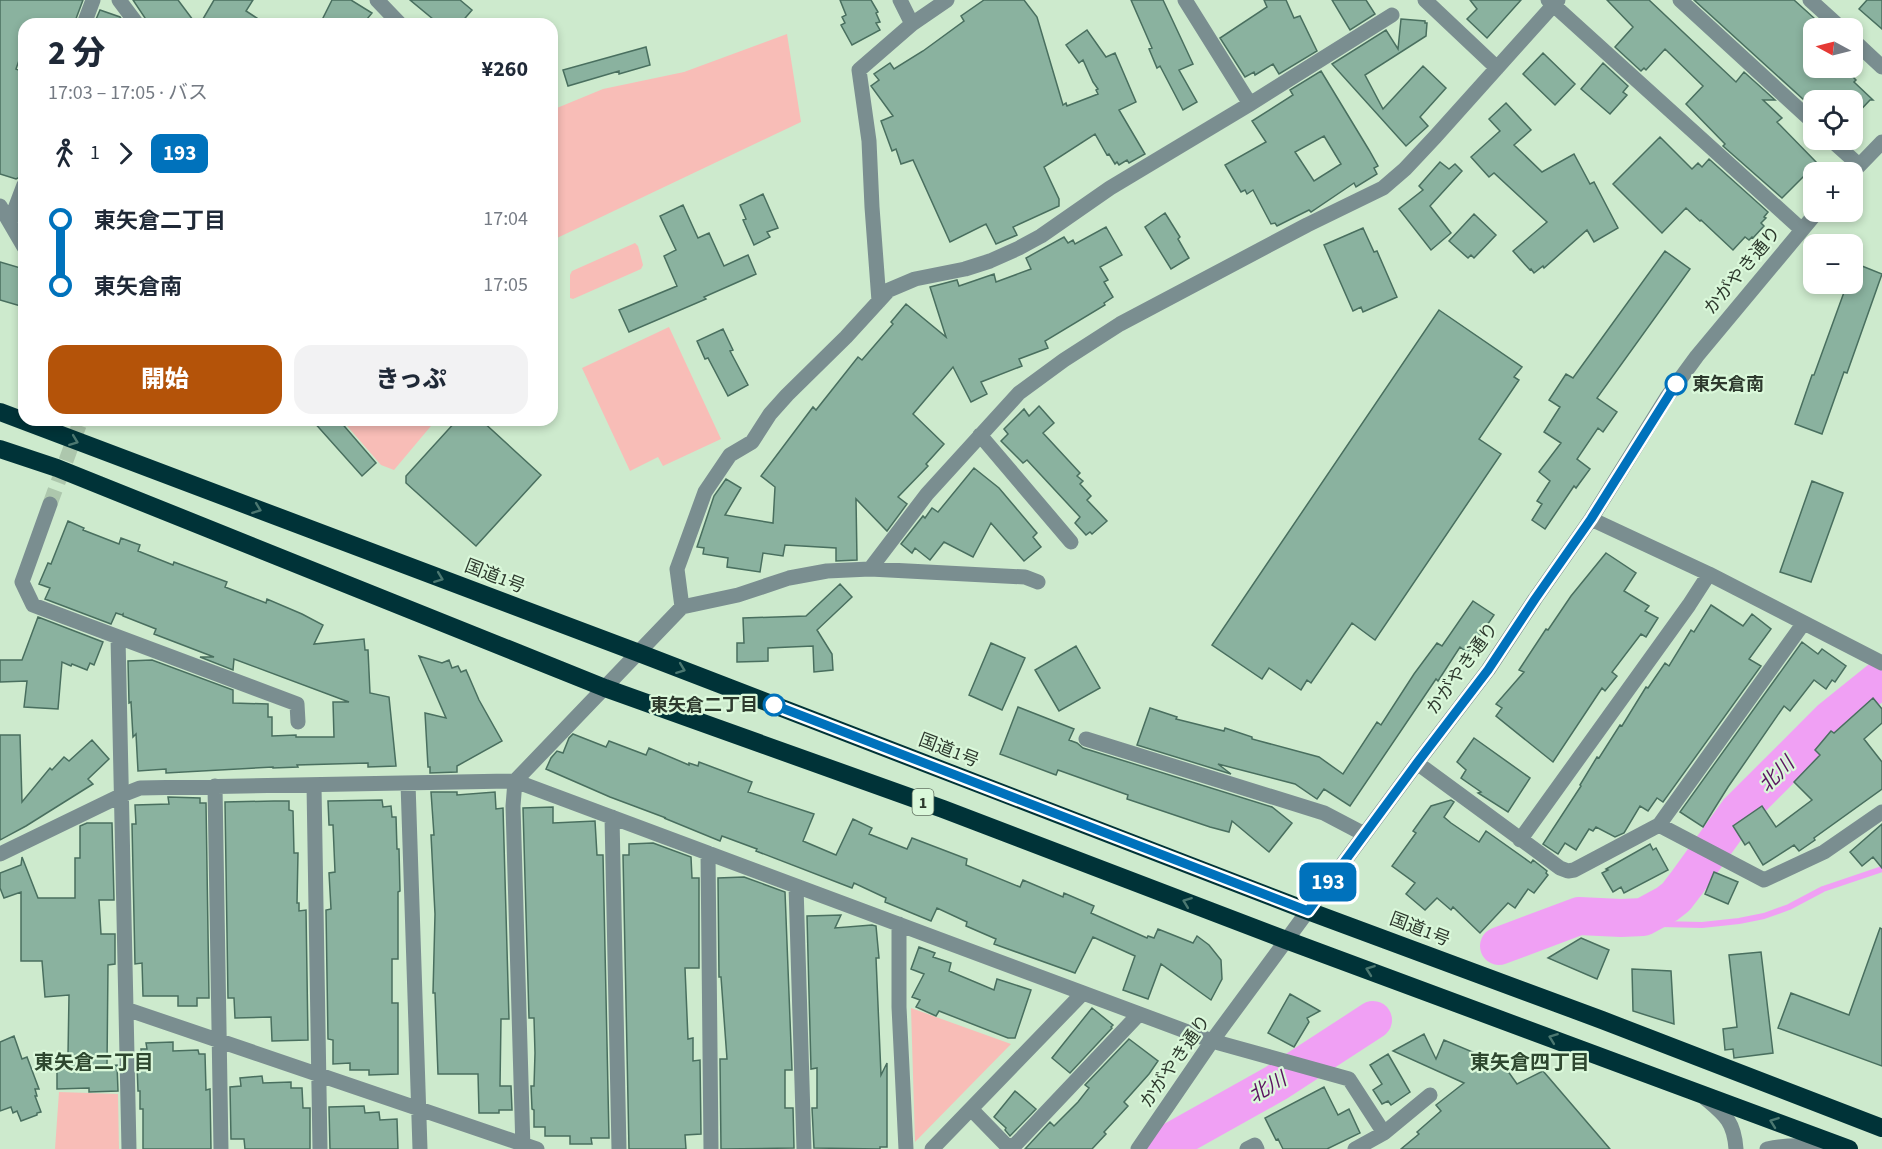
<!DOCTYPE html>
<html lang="ja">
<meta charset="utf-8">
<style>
:root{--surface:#fff;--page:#f2f2f3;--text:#1f2937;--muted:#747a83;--accent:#b45309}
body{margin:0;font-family:"Source Sans 3","Noto Sans JP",sans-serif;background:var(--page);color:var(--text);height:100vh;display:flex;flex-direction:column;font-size:22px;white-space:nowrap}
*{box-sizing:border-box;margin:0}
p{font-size:20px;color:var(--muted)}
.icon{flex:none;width:33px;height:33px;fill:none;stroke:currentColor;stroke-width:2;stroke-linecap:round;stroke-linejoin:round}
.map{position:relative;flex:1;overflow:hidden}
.drawer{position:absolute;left:18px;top:18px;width:540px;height:408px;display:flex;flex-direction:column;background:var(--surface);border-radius:18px;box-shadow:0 3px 9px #0003}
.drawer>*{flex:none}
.badge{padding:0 12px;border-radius:9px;font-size:21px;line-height:39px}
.needle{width:39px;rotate:277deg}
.fabs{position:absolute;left:1803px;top:18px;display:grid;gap:12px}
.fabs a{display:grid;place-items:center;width:60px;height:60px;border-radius:12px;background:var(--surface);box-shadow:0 3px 9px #0003;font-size:30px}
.map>.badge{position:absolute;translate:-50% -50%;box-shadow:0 0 0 3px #fff}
.legs{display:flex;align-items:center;gap:9px;height:66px;padding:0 30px;font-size:20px}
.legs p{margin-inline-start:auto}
.overview{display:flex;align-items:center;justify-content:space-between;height:102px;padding:0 30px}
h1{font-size:33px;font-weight:800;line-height:45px}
.cta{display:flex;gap:12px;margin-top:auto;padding:12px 30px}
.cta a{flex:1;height:69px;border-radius:18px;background:var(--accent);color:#fff;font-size:24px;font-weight:800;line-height:69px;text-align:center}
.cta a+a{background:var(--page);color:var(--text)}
ul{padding:0 30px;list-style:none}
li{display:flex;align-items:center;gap:21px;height:66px;font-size:22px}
li i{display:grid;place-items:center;width:9px;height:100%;margin:0 8px;background:currentColor}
li i::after{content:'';width:15px;height:15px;margin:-8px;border:4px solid;border-radius:50%;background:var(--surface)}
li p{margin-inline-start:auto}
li:first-child i{background:linear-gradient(#0000 50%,currentColor 0)}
li:last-child i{background:linear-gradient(currentColor 50%,#0000 0)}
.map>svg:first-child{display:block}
</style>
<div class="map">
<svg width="1882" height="1149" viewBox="0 0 1882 1149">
<rect width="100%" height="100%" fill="#cdeacd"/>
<!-- green -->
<path fill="#f8bdb7" d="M787,34L801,122L557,238L552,247V110L603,89L684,72Z
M635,243L638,246L643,265L641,269L573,299L570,298V275L572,271Z
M669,327L721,439L663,466L658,457L630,471L582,368Z
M342,420H436L394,470L381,465Z
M911,1008L1011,1044L915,1142Z
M59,1092L118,1094L119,1149H55Z"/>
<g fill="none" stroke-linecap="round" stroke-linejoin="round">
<!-- stream -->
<path stroke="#f0a0f4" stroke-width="6" d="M1643,917L1661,924L1702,925L1739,921L1764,916L1789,907L1823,889L1882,869"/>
<!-- river -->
<path stroke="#f0a0f4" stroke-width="38" d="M1499,946L1579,916L1621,918L1643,917L1667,904L1676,897L1686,884L1738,812L1831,719L1882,678
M1158,1149L1276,1083L1373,1020"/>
</g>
<!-- building -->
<path fill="#8ab29f" stroke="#496f5f" stroke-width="1.5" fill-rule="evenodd" d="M0,0H83L74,24H24V46L16,69L24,72V175L16,179L0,174Z
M133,0H178L196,24H149Z
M214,0H253L246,11L266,24H200Z
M332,0H351L372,13L363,24H335L323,18Z
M410,0H460L472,10L460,24H439Z
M840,0H871L878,12L876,13L880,22L876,23L880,30L852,45L841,25L845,23L842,17L846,15Z
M984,0H1024L1037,17L1063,105L1066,103L1067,106L1098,94L1096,90L1098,89L1093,82L1083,60L1079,63L1066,45L1087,30L1106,57L1115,53L1136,102L1119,110L1145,154L1129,163L1127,160L1119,165L1117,162L1115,164L1109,154L1107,155L1095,134L1044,167L1059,199V206L1013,227L1017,235L996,244L986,224L950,242L913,160L901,164L896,149L892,151L881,121L893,116L871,86L879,80L874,74L890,63L894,69L923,51L964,21L961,16Z
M1131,0H1163L1193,64L1179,70L1197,102L1183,110L1160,66L1157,68L1149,49L1152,48Z
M1264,0H1286L1294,18L1300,16L1317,51L1279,74L1273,64L1255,75L1254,72L1245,77L1220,38L1267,7Z
M1332,0H1366L1375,14L1350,30Z
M1470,0H1521L1487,38L1467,19L1477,9Z
M1607,0H1649L1736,82L1744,72L1775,100H1763L1782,118L1777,122L1817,163L1782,198L1723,146L1725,144L1686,104L1703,86L1665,49L1646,70L1644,68L1641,71L1616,48L1615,47L1633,27Z
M1694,0H1794L1814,18V68H1844L1856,80L1854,82L1873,100H1870L1852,119V100H1804Z
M1867,0H1882V29L1859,9Z
M100,10L120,17L125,24H94Z
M1401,19L1425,21V23H1427L1426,36L1365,75L1383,109L1423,66L1446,88L1420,117L1428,126L1406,146L1332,64L1386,30L1398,49Z
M646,47L650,65L619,74V71L568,86L563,70Z
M1543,53L1575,84L1555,105L1523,74Z
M1603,63L1628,86L1623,92L1627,95L1610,114L1581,89Z
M1321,71L1369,150L1378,166L1374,168L1377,174L1356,187L1354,183L1311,212L1309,210L1277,226L1275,223L1271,224L1253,190L1247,194L1245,190L1241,192L1225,165L1266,142L1252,121L1293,95L1290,90ZM1324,136L1341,164L1314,181L1295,152Z
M1506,103L1531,130L1514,145L1542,172L1574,154L1590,184L1594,182L1618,228L1594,242L1587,230L1544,268L1543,266L1534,273L1531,269L1530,270L1513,251L1547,222L1494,173L1489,177L1471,157L1500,131L1489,119Z
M1660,137L1692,169L1698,163L1702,167L1709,159L1768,212L1764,217L1766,218L1761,223L1764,226L1753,238L1752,237L1749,240L1745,237L1733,250L1701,220L1700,221L1686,208L1662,233L1613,184Z
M1440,162L1449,169L1455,164L1462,171L1430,206L1451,233L1431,250L1399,209L1423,190L1419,186Z
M763,194L778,228L767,232L770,237L754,245L743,220L746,219L740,205Z
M683,205L698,238L709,233L724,266L748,255L756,274L704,297L706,299L629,332L619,310L677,286L664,256L676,250L660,216Z
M1165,213L1180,237L1178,239L1189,258L1171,269L1145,227Z
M1474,214L1496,235L1474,258L1471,255L1468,258L1449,241Z
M1106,227L1122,255L1100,267L1108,280L1104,282L1113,297L1104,303L1105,305L1045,341L1048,348L1019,359L1022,366L981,382L987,394L971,402L953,367L913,414L944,444L926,464L928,466L898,497L907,504L887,531L856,499L857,560L836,561V548L785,545L783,556L763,553L760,572L727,567L728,558L703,554L704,548L697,547L714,496L726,479L741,488L725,515L773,523L775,487L761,476L813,407L816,410L858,357L862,360L893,324L891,322L906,304L946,337L930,287L957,280L959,286L994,274L996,282L1031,269L1026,258L1064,237L1068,243L1073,240L1075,244Z
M1363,228L1374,252L1377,251L1397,297L1363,312L1361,307L1353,311L1324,245Z
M1665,251L1690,269L1597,398L1617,412L1603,432L1598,428L1577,459L1590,469L1576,488L1574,486L1545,529L1532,520L1542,504L1537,501L1550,481L1539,472L1561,443L1544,432L1560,407L1549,400L1566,374L1573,378Z
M0,262L24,269V307L0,300Z
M1852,262L1882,274L1847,373L1844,372L1822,434L1795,424L1812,375H1814L1847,284H1852Z
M1439,310L1522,367L1514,377L1519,380L1479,439L1501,454L1375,640L1352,623L1311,683L1307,680L1301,690L1269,668L1262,679L1212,645Z
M723,329L733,350L730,351L748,385L728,396L708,358L705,359L697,341Z
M1039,406L1054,423L1043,433L1080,473L1077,476L1083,481L1080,484L1091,496L1087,500L1107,521L1092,534L1090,532L1086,535L1075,523L1080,517L1027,460L1023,463L1001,441L1008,434L1004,429L1024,409L1029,416Z
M312,420H339L376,463L362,476Z
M457,420H481L541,475L476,546L406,483V476Z
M974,468L999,488L1037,533L1033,537L1041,547L1024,561L991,523L973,557L944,542L930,560L915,548L912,553L901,544L923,516L925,518L932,508L938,512Z
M1812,481L1843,493L1811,582L1780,572Z
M68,521L84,528L83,530L119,544L121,538L140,545L138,551L173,565L174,562L227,582L225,587L266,603L267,599L302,614L323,625L314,644L364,639L365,650H368L370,693L389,697L396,766L368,767V763L297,765L298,767L273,768V767L166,773V769L138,771L136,734L133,737L131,702L129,703L128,661L152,660L233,690V703L268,704V717H272V736L296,735V737H334L333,702H349L234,659L233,670L200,657H214L154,634L156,629L123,616V614L122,615L116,613L111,624L45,599L50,588L39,584L48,563L51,564Z
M1606,553L1636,573L1624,591L1649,606L1645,611L1658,618L1646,637L1641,634L1612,672L1617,676L1605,691L1602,688L1553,762L1496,716L1502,708L1496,704L1524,672L1519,670L1546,629L1548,630L1571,596Z
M840,584L852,597L817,630L832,654L833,670L814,672L813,646L768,648V661L737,662V643H744L743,618L806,616Z
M1473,601L1494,615L1468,653L1460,647L1438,681L1436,679L1350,806L1324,789L1317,799L1295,784L1218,764L1231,774L1137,745L1150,708L1177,717L1176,719L1224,731L1225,728L1252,737V739L1319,757L1343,774L1377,722L1381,725L1414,674L1437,643L1442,646Z
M1711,605L1743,626L1752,614L1771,629L1749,659L1761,666L1663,802L1657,798L1648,811L1640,806L1624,833L1615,837L1596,827L1593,831L1589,829L1576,850L1565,843L1558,854L1543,844L1581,786L1580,785L1597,757L1599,758L1620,725L1622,726L1646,687L1648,688L1665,663L1669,666L1691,630L1694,632Z
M38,617L103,642L94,665L90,663L87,670L72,664L71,666L62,662L58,709L24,707L27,681L0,682V660H22Z
M1802,642L1818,654L1822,649L1846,666L1835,682L1832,680L1826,689L1814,680L1790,711L1784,706L1728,787L1703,827L1680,812Z
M991,643L1025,658L1002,710L969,695Z
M1076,646L1100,688L1059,711L1035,670Z
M419,656L442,663L449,660L452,668L458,666L461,672L466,670L479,700L502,741L457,766V772L430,773V767H428L425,713L446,718Z
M1873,698L1882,709V723L1864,739L1882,762V789L1814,838L1815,840L1799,851L1794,845L1763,865L1749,842L1745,845L1733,826L1762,806L1776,827L1812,800L1794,782L1820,755L1815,750L1831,731L1834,733Z
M1018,707L1074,729L1069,740L1077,743L1083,748L1272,807L1292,823L1269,852L1232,821L1229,832L1210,827L1127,799L1128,795L1058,770L1056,775L1000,754Z
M573,734L606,747L609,741L646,755L649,748L689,765V763L698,766L699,762L752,782L748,792L814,814L803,841L836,855L853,819L872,828L869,834L907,849L912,838L967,859L966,865L1020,887L1023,880L1063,897L1064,893L1094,906L1091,913L1147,938L1148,936L1154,938L1158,929L1193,943L1197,936L1209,945L1221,960L1222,979L1211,1000L1161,964L1148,999L1123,990L1135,956L1093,937L1075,973L994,944L996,939L966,926L967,922L937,908L931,921L885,902L886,898L854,883L852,888L756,851L757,849L722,836L720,841L664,818H666L610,797L546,769L551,758L557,751L563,753L569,738Z
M0,735H20L22,802L50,768L52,770L64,757L69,761L92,740L109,759L88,779L93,784L26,826L0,840Z
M1474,738L1530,778L1508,812L1478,793L1481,792L1461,778L1466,770L1457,762Z
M431,792H457V795L495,792L496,809L503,808L509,1019H501L500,1086H511L512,1110H499V1113H479L478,1074H438L435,993H433L435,914L431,835H434Z
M168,797L200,798V803H206L209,998H197V1006H178V996H143L142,963L135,964L132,824H136L135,805L169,804Z
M382,800L383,807L391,806L392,817H396L397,849H399L400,891L398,892V959H392V1003H398V1074L369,1075V1070H350V1063L333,1064V1040L328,1039L326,910L331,909L329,873L335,872L333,825H329L328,801Z
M1451,800L1454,802L1444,817L1451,823L1479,842L1486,831L1531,863L1533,860L1547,871L1546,873L1548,875L1534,893L1528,889L1515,908L1508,903L1480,933L1453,907L1451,910L1437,898L1425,910L1406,894L1415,883L1392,866L1416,833L1413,831L1431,806Z
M274,801H289V810L293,811L294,853H298L297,903H299V911L306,910L308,1040L272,1041L271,1017L235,1018L234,998H228L225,802Z
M553,807V823L595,821L597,855H603L609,1138H591L592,1144H570V1136H545V1127H534V1110L532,1109L531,1086H534L535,1053L534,1018H529L523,808Z
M87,823H112L114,900H99L101,934H115V964L108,965L107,1066L117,1065L118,1091L89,1092V1088L57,1089V1056L68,1055L69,995L45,997L42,961H21V892L4,898L0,888V873L21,865L22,857L38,898H75V858H80V826Z
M1882,824V868L1873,857L1862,866L1850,852Z
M653,843L691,857L692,878H699V968H685L688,1039L693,1038V1061L700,1060L701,1134L685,1135L686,1149H629L623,855H629V844Z
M1650,844L1653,850L1656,848L1668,870L1624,893L1621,887L1613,892L1602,873L1608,870L1606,869Z
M1714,872L1738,882L1728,904L1705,894Z
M744,877L785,892L792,1070H785V1108H793L794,1148L721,1149L720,1059H727L721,977H719L718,878Z
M841,915L835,928L872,925L876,926L879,958H876L881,1075L887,1063V1147H880V1149L814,1148L812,1108H817V1068L811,1069L807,916Z
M1880,928L1882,929V1066L1778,1028L1791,993L1849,1015Z
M1581,938L1609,950L1597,979L1548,958Z
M919,947L935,953L933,957L951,963L949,971L994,990L997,979L1031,990L1015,1038H1008L939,1011L936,1016L916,1007L920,1000L912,997L924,974L911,969Z
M1761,952L1773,1053L1734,1058L1733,1049L1725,1050L1723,1029L1737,1027L1729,955Z
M1632,969L1671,971L1674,1024L1633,1011Z
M1290,994L1320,1011L1307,1018L1309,1022L1294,1047L1268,1033Z
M1092,1008L1113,1025L1111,1027L1112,1028L1070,1073L1052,1058Z
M1424,1034L1436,1059L1444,1040L1496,1062L1500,1060L1517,1084L1543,1071L1610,1149H1401L1419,1134L1417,1132L1441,1111L1436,1105L1464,1083L1393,1051Z
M14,1036L22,1059L27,1057L39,1089H35L37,1096H35L41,1112L37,1113V1115L21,1121L17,1111L13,1113L11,1107L0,1111V1042Z
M1129,1039L1158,1061L1149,1074L1124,1102L1128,1106L1104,1132L1106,1134L1092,1149H1025L1050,1122L1054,1126L1078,1102L1089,1088L1085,1085Z
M173,1042V1051L198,1050L199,1054H205L206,1090L210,1089L211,1149H143V1109H140V1091H138L137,1064H142L141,1049H147L146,1043Z
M1388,1054L1410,1092L1391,1105L1388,1101L1382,1104L1373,1090L1382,1084L1370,1065Z
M262,1076L263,1083L291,1082V1088H302L303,1108H310V1149H245L244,1139H231L230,1087L241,1086L240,1078Z
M1324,1087L1338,1115L1349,1109L1360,1133L1327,1149H1283L1278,1139L1276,1140L1265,1118Z
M1015,1091L1036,1109L1010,1136L1005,1130L1006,1128L994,1117Z
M364,1106L365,1113L379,1112L380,1120L397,1119L398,1149H330L329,1107Z"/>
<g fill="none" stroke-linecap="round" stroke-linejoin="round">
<!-- minor-tunnel -->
<path stroke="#adc7ad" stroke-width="15" stroke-dasharray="15 8" stroke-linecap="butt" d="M50,504L81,420"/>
<!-- minor -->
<path stroke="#7a8e90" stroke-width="15" d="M119,0L137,24
M377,0L400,24
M1185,0L1250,104
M1425,0L1497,68
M1548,0L1801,229
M1680,0L1814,123
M1810,0L1841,28
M84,24L93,0
M912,24L947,0
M1852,39L1882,67
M1831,140L1859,165
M1852,173L1882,142
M0,206L24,247
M10,222L24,185
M879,301L872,207L869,141L859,70L912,24L900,0
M980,435L1071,542
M50,504L22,582L33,605L297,704L298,722
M1591,519L1709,574L1882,663
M870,569L1025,577L1038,582
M682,607L677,569L705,492L730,455L752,442L770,414L787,395L846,337L889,290L915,279L965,269L990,261L1019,248L1041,236L1110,188L1250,104L1392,15
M118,637L129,1149
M1086,739L1324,813L1364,834
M1417,763L1560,868L1568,871L1574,870L1659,825L1803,624
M408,783L420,1149
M314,785L320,1149
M215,786L221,1149
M612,817L619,1149
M1659,825L1764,880L1824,852L1882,812
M1520,840L1689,605L1709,574
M708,853L711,1149
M0,854L122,795L140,788L515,781L1212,1041L1349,1079L1384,1133L1355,1149
M796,886L804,1149
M899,924V1007L906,1149
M126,1009L537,1149
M1705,1098C1725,1115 1734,1121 1736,1149
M971,1109L1007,1146L1015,1145L1139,1014
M1384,1133L1430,1095
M523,1149L513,806L515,781L682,607L738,595L789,578L827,571L870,569L927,494L1019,393L1064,360L1120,324L1307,225L1383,188L1405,169L1435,137L1558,0
M932,1149L1083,993
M1138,1149L1212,1041L1417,763L1488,670L1535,599L1591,519L1667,397L1697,356L1817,212
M1247,1149L1255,1145L1257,1149
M1767,1149C1790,1144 1812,1146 1834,1148"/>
<!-- highway -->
<path stroke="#003338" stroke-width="18" d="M0,412L639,653L1308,911L1602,1020L1882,1128
M0,449L57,468L605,688L943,809L1286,940L1849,1149"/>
</g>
<!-- one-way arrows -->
<defs><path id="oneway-chevron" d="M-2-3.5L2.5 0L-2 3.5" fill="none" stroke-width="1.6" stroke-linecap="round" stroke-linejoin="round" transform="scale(1.5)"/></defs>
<g stroke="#4c7871">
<use href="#oneway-chevron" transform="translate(74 441) rotate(21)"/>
<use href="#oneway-chevron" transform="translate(257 509) rotate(21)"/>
<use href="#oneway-chevron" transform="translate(439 578) rotate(21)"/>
<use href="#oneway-chevron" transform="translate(681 669) rotate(21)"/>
<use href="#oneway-chevron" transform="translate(1187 902) rotate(-159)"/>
<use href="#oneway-chevron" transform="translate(1370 970) rotate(-160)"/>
<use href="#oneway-chevron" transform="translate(1553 1038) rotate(-159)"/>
<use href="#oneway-chevron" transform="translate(1774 1122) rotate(-160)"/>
</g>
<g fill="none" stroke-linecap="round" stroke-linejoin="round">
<!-- line-1 casing -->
<g stroke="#fff" stroke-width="14">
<path id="line-1" d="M774,705L1308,911L1417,763L1488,670L1535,599L1591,519L1676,384"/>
</g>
<!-- line-1 -->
<use href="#line-1" stroke="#0072bc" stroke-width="9"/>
</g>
<!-- markers -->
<g fill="#fff" stroke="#0072bc" stroke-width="3">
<circle cx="1676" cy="384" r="10"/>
<circle cx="774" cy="705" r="10"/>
</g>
<g text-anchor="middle" stroke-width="4.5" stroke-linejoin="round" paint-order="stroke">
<!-- shield labels -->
<rect fill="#daf8da" stroke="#617261" stroke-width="1.5" x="912.5" y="789" width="21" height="26" rx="4.5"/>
<g font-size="16" font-weight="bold" fill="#2d392d">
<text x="923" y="808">1</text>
</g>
<!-- street labels -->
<g font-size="18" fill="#2d392d" stroke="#daf8da">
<text transform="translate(1742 270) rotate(-50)" y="6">かがやき通り</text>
<text transform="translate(495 576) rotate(21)" y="6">国道1号</text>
<text transform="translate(1462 668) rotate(-54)" y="6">かがやき通り</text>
<text transform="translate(949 750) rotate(21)" y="6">国道1号</text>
<text transform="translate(1420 929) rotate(21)" y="6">国道1号</text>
<text transform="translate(1175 1061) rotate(-55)" y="6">かがやき通り</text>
</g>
<!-- stop labels -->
<g font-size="18" font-weight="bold" fill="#2d392d" stroke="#daf8da" text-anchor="start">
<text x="1692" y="390">東矢倉南</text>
<text x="758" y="711" text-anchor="end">東矢倉二丁目</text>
</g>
<!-- water labels -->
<g font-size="20" font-style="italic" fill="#5c1561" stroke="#daf8da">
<text transform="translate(1776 774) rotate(-45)" y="7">北川</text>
<text transform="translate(1267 1087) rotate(-30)" y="7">北川</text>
</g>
<!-- neighbourhood labels -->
<g font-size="20" font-weight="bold" fill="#2e472f" stroke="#daf8da">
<text x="94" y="1069">東矢倉二丁目</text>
<text x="1530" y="1069">東矢倉四丁目</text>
</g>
</g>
</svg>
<div class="fabs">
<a><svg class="needle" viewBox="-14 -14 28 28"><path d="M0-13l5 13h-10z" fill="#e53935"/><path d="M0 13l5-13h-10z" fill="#747a83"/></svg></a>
<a><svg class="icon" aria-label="locate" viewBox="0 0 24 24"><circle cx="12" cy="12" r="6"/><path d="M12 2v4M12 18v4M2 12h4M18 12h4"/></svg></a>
<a>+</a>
<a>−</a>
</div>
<b class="badge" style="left:1328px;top:882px;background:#0072bc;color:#fff">193</b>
<section class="drawer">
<div class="overview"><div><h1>2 分</h1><p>17:03 – 17:05 · バス</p></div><b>¥260</b></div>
<div class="legs"><svg class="icon" aria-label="walk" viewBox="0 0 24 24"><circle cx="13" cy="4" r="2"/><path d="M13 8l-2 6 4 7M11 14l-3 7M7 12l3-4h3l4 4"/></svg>1<svg class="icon" aria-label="forward" viewBox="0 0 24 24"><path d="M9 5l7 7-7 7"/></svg><b class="badge" style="background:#0072bc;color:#fff">193</b></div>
<ul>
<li><i style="color:#0072bc"></i><b>東矢倉二丁目</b><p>17:04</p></li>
<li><i style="color:#0072bc"></i><b>東矢倉南</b><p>17:05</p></li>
</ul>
<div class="cta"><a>開始</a><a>きっぷ</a></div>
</section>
</div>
